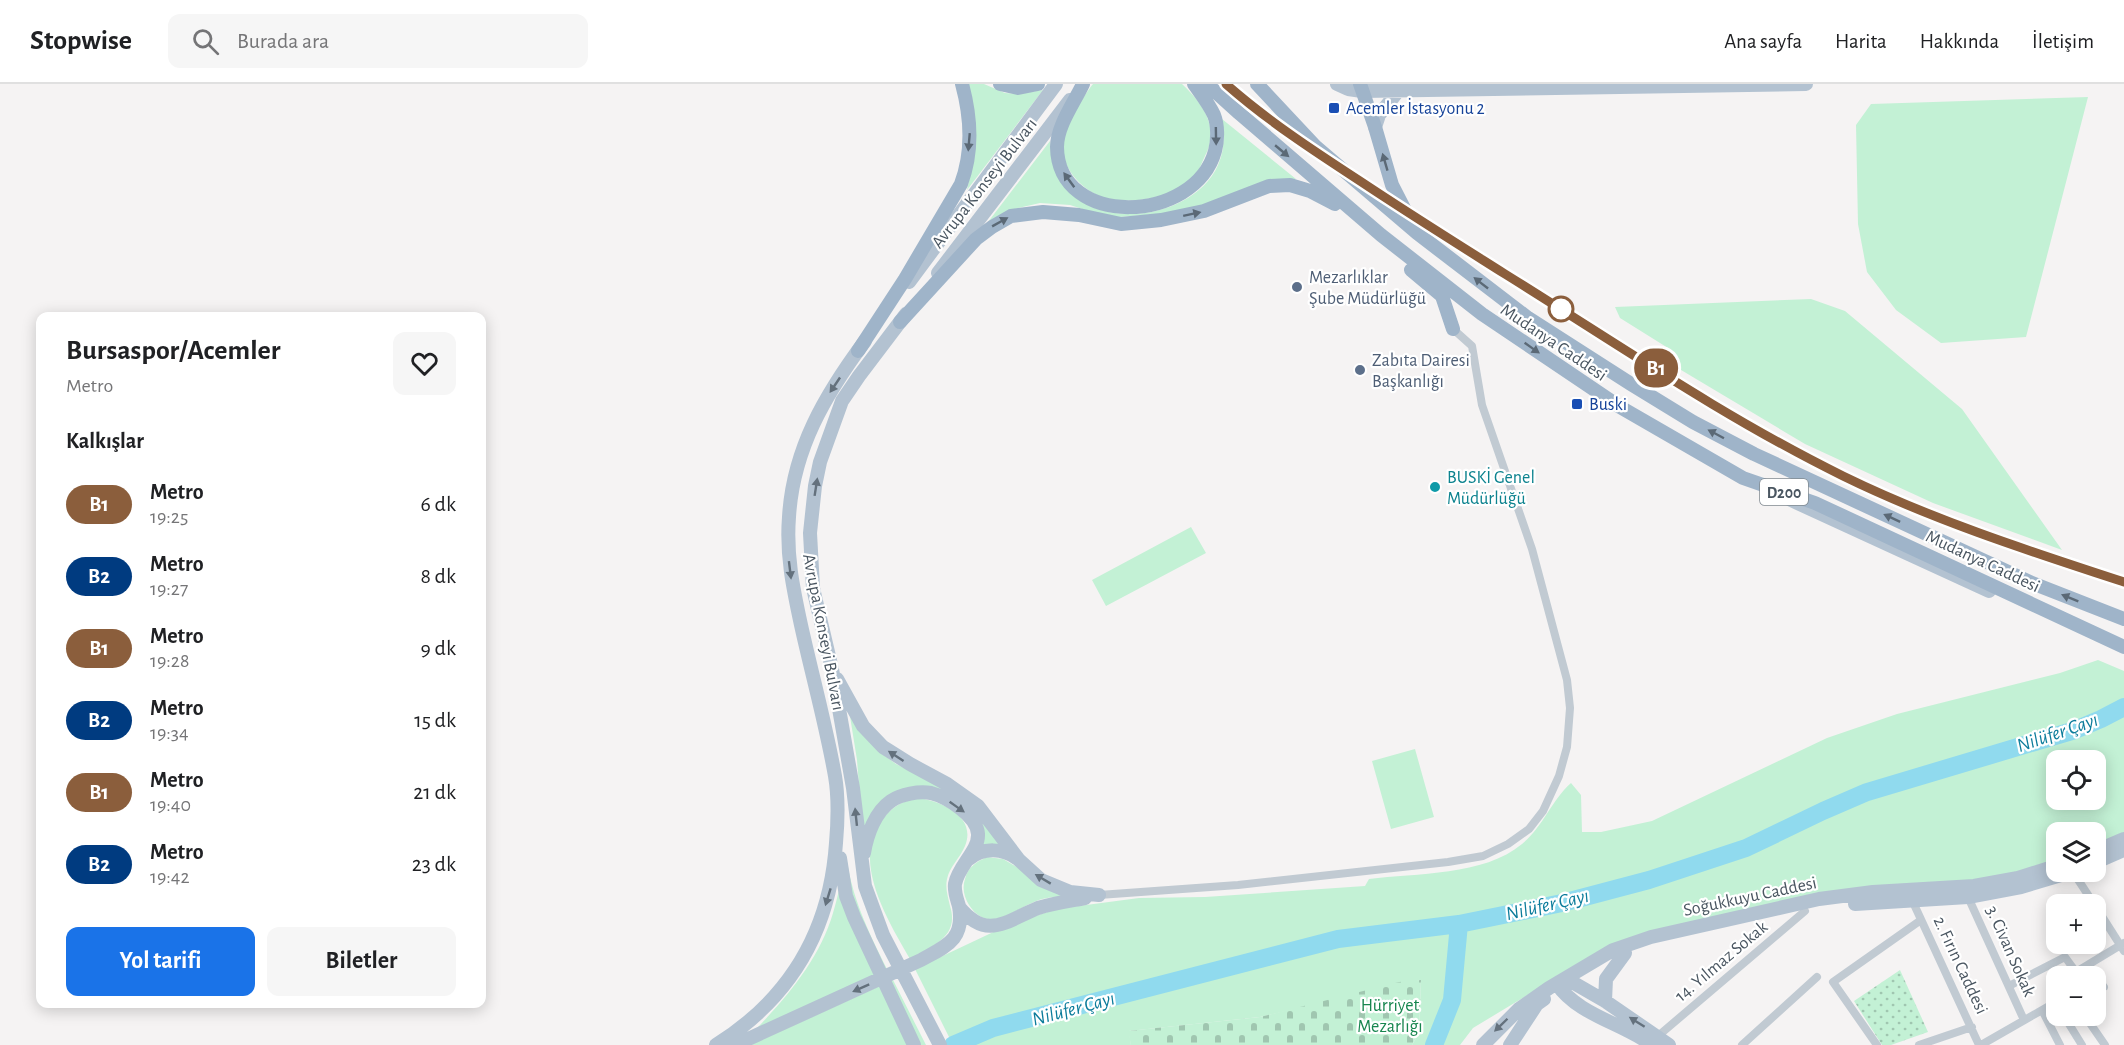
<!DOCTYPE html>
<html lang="tr">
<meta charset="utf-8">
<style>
:root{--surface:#fff;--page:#f6f6f6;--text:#202124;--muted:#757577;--line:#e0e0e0;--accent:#1a73e8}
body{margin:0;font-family:"Alegreya Sans",sans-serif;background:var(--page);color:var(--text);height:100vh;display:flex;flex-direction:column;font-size:22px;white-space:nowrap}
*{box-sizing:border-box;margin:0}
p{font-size:20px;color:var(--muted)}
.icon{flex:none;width:33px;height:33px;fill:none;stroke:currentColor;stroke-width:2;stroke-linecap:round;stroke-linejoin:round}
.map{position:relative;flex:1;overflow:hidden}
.side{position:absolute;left:36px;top:228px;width:450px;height:696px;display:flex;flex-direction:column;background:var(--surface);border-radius:12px;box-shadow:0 3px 15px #0003}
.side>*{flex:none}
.badge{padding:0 12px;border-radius:20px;font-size:21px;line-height:39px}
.fabs{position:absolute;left:2046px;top:666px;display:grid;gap:12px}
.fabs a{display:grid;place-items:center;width:60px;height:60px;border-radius:12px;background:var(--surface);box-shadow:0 3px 15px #0003;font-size:30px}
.map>.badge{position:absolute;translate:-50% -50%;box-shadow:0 0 0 3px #fff}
h2{padding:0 30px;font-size:22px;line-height:54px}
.round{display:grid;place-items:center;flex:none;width:63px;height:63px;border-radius:12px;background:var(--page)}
.overview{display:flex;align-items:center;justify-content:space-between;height:102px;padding:0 30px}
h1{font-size:28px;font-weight:600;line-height:45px}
.primary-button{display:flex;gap:12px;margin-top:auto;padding:12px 30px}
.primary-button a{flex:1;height:69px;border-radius:12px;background:var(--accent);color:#fff;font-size:24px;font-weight:600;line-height:69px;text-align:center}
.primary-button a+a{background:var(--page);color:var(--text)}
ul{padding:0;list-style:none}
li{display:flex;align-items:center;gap:18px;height:72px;padding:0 30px}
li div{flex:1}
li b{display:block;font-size:22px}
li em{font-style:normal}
li .badge{min-width:66px;font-weight:700;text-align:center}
header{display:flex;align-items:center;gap:36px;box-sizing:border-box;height:84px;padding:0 30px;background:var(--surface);border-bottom:2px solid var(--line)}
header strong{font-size:28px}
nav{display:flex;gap:33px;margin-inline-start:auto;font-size:21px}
.search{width:420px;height:54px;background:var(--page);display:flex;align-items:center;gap:15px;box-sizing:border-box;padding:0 21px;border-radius:12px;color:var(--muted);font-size:22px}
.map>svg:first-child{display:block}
</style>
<header>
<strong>Stopwise</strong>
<div class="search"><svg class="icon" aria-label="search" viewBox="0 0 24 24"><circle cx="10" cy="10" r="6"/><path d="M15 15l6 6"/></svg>Burada ara</div>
<nav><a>Ana sayfa</a><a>Harita</a><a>Hakkında</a><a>İletişim</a></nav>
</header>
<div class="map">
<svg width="2124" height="961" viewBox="0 0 2124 961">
<defs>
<pattern id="cemetery-stones" width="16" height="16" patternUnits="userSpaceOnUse" patternTransform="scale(1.5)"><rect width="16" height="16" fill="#c3f1d5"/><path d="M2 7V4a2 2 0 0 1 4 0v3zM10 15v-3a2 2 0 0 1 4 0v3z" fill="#a0c6b0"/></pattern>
<pattern id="park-dots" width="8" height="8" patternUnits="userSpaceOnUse" patternTransform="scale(1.5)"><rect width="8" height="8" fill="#c3f1d5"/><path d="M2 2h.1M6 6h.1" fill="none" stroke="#a0c6b0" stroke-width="1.8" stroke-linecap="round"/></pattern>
</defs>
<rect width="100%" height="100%" fill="#f5f3f3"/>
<!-- grass -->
<path fill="#c3f1d5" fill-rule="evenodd" d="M966,0H984L1005,9L1018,10L1043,6L967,106L974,72Z
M1093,0H1182C1203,20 1220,43 1205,72C1202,78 1199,87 1195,92C1178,113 1134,120 1109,115C1082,109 1056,80 1063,51C1067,38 1085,10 1093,0Z
M2088,13L2026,253L1941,259L1896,226L1867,188L1858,140L1856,41L1871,20Z
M1222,35L1296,95L1271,96L1207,120L1172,129L1119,133L1104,132L1070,121L1040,119L1010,126L988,138L1050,57C1052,73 1054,88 1064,101C1099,149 1195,134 1218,81C1225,66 1224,51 1222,35Z
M1811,215L1845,227L1962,325L2062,466L1933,419L1805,360L1671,280L1668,264L1620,234L1615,223Z
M1191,443L1206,469L1106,522L1092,496Z
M2098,576L2124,587V749L2096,762V748H2056V777L1988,797L1751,824L1574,883L1473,944L1460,961H1412L1419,949L1421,896L1260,933L1129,947L1131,961H953L915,885L1004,843L1056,825L1139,814L1205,813L1365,802L1369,795C1416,789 1484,792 1522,760C1543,743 1551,717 1571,699L1581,711L1582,748H1601L1652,737L1827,654L1897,630L2060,589ZM2056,676H2096V716H2056Z
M849,626L881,669L896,680L935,699L972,724L1003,763L981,762L966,726L904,708L863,753L857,676Z
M1415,665L1434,733L1391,745L1372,677Z
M918,714C942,717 977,733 965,762C960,774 950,782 947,795C945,804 948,813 950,822C960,853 932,862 910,875C889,838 851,778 881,737C892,723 900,718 918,714Z
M846,770C851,812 868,847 887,885L756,945C788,912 820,874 833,829C839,810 842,790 846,770Z
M987,773L1003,775L1066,812C1055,813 1045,813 1034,818C1012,827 988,850 969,821C964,813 962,804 965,795C968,783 976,778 987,773Z
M893,896L926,961H750Z"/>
<!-- cemetery -->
<path fill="url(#cemetery-stones)" d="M1421,896L1419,949L1412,961H1131L1128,947L1260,933L1399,898Z"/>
<!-- park -->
<path fill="url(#park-dots)" d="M1900,886L1928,948L1891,961H1882L1854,917Z"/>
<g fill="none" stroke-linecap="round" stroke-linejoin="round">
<!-- river -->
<path stroke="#90daee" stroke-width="18" d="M953,961L993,944L1338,855L1459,840L1562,819L1649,796L1746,764L1823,727L1867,708L2075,646L2101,635L2124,623
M1434,961L1452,916L1459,840"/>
<!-- minor -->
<path stroke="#c1cad2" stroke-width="8" d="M2073,788L2094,820
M1099,811L1238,801L1448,778L1483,772L1508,760L1529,745L1543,727L1559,692L1567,663L1570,624L1567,596L1532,465L1482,321L1472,262L1453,245
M1968,813L2024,936
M1912,816L1979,961
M2096,823L2124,867
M2009,902L2065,873L2076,888L2124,859
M2096,906L2104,903
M2042,926L2060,961
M2064,932L2082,961
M2085,932L2105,961
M1658,952L1805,827
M1742,961L1817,893
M1877,961L1833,898L1921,836
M1919,961L1972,943
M1981,961L2056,918"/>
<!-- primary -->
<path stroke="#b3c2d1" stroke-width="14" d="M1337,0L1348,5L1362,7L1806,0
M1375,43L1379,31L1399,6
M938,189L1070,16
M909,198L1056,0
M906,230L859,292L842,317L820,378L815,402L810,449L813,504L832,585L853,704L865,802L883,851L940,961
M1791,416L1989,507
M837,595L863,642L883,663L910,680L947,700L978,722L1019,776L1041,796L1070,808L1099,811
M2096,767L2124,755
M840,774L846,812L854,833L914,961
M969,775C983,763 1003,764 1018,775
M2096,778L2124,766
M1855,820L1968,813L2021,803L2071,788
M959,823C987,857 1006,837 1038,824C1053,819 1069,817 1085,814
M1568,893L1572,898L1605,917L1669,961
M1557,900C1578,931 1622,939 1652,961
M1605,917L1606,895L1625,869
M716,961C791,914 830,847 836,759C838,736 839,715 835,692C826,641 812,591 801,541C793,504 786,471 789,433C793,365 825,311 865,257
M735,961L921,876C946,862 965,856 959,822C957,815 954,808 955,800C958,782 979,767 978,750C977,732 947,713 931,709C919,707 901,710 891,717C875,728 867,751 864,769
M1483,961L1519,925L1549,904L1613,866L1651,853L1819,815L1873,808L1974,802L2018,794L2056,782
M1510,961L1537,920L1544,915"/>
<!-- trunk -->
<path stroke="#9fb4c9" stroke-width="14" d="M1000,0L1018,4L1038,0
M1083,0C1074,19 1057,42 1057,63C1058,145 1195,140 1215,67C1218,56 1218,41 1214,31C1209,20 1201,10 1194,0
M1207,0L1239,29L1381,151L1482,230L1620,323L1743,394L1815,419L2124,563
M1257,0L1315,62L1417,149L1528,234L1631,300L1693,338L1754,370L2032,499L2124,535
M1360,0L1375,43L1392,101L1413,142
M1411,186L1442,212L1453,245
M900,238L976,155L992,143L1011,132L1043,128L1079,131L1121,140L1161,136L1204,127L1269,102L1290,101L1310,107L1335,120
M858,267L905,195L961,100C973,68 971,33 962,0"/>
<!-- rail casing -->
<g stroke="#b5b8bd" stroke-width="5">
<path id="rail" d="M1659,286C1739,336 1819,384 1906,421C1977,451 2051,474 2124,498"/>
</g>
<!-- rail -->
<use href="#rail" stroke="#fff" stroke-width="3" stroke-dasharray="9" stroke-linecap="butt"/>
</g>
<!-- one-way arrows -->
<defs><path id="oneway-solid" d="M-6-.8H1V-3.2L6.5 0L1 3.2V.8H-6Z" transform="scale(1.5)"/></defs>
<g fill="#5b6976">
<use href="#oneway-solid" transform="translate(1216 52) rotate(89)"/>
<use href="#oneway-solid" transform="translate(969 58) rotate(95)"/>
<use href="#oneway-solid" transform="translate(1282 67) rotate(40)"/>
<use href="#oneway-solid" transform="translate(1385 78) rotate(-106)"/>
<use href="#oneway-solid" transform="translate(1069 96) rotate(-126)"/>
<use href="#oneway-solid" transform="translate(1192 130) rotate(-12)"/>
<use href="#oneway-solid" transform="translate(1000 138) rotate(-29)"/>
<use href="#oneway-solid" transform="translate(1481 199) rotate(-142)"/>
<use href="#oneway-solid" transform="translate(1532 264) rotate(35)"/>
<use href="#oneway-solid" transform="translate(1716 350) rotate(-152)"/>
<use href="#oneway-solid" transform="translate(1892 434) rotate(-155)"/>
<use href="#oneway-solid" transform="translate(2070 514) rotate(-158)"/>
</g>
<g fill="#64717d">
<use href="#oneway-solid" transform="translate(835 301) rotate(124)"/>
<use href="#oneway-solid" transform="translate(816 403) rotate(-81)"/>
<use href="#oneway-solid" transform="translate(790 486) rotate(83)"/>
<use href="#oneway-solid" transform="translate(896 672) rotate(-147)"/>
<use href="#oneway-solid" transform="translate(957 723) rotate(35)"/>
<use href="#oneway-solid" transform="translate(856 733) rotate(-96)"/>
<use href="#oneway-solid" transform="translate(1043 795) rotate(-149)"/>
<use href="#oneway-solid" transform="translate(828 813) rotate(107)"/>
<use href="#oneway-solid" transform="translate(861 904) rotate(156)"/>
<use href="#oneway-solid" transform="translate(1637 938) rotate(-148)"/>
<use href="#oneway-solid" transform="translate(1501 941) rotate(136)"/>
</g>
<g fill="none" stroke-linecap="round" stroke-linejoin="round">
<!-- line casing -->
<g stroke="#fff" stroke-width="14">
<path id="line" d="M1226,0C1268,37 1314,67 1360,97C1408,129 1456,159 1505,190C1616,259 1725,334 1843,392C1933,436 2029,467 2124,498"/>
</g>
<!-- line -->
<use href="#line" stroke="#8b5e3c" stroke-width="9"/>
</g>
<!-- markers -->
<g fill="#1a4fb4" stroke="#fff" stroke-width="2">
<rect x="1328" y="18" width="12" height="12" rx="3"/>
<rect x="1571" y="314" width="12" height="12" rx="3"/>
</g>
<g fill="#5c6f8a" stroke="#fff" stroke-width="2">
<circle cx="1297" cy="203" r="6"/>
<circle cx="1360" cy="286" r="6"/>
</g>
<circle fill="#fff" stroke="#8b5e3c" stroke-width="3" cx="1561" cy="225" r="12"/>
<circle fill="#0f9aa8" stroke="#fff" stroke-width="2" cx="1435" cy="403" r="6"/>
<g text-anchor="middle" stroke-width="4.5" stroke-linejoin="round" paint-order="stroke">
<!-- shield labels -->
<rect fill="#fff" stroke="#808990" stroke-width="1.5" x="1760" y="395" width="48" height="26" rx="4.5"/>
<g font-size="16" font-weight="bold" fill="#4a5661">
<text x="1784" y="414">D200</text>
</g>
<!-- transit labels -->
<g font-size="18" fill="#164399" stroke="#fff" text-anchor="start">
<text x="1346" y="30">Acemler İstasyonu 2</text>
<text x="1589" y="326">Buski</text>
</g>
<!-- street labels -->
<g font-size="18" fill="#4a5661" stroke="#fff">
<text transform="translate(984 99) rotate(-52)" y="6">Avrupa Konseyi Bulvarı</text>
<text transform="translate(1554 258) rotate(34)" y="6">Mudanya Caddesi</text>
<text transform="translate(1983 477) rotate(25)" y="6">Mudanya Caddesi</text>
<text transform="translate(824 548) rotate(79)" y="6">Avrupa Konseyi Bulvarı</text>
<text transform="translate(1750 812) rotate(-12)" y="6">Soğukkuyu Caddesi</text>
<text transform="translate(2011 867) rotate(66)" y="6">3. Civan Sokak</text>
<text transform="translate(1721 877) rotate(-40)" y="6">14. Yılmaz Sokak</text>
<text transform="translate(1961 881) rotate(65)" y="6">2. Fırın Caddesi</text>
</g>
<!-- service labels -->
<g font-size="18" fill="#4e5e75" stroke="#fff" text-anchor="start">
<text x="1309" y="199">Mezarlıklar<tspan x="1309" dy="21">Şube Müdürlüğü</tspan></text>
<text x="1372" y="282">Zabıta Dairesi<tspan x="1372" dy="21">Başkanlığı</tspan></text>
</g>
<!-- culture labels -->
<g font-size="18" fill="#0d838f" stroke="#fff" text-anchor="start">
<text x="1447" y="399">BUSKİ Genel<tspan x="1447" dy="21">Müdürlüğü</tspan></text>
</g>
<!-- park labels -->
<g font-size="18" fill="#17864f" stroke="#fff">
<text x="1390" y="927">Hürriyet<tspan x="1390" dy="21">Mezarlığı</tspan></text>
</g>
<!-- water labels -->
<g font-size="20" font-style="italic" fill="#0c7c9b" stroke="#fff">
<text transform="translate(2057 648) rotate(-19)" y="7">Nilüfer Çayı</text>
<text transform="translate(1547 820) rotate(-13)" y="7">Nilüfer Çayı</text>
<text transform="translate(1073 924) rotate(-15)" y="7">Nilüfer Çayı</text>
</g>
</g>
</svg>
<div class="fabs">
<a><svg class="icon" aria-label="locate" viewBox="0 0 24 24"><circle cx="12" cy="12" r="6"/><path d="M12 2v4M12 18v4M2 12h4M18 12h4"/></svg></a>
<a><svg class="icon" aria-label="layers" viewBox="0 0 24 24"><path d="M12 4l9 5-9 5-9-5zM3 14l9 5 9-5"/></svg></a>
<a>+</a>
<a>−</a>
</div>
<b class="badge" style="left:1656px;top:284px;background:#8b5e3c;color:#fff">B1</b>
<section class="side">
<div class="overview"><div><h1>Bursaspor/Acemler</h1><p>Metro</p></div><a class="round"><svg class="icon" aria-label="heart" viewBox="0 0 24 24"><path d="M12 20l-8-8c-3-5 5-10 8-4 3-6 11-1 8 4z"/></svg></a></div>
<h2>Kalkışlar</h2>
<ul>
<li><span class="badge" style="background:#8b5e3c;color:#fff">B1</span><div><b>Metro</b><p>19:25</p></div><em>6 dk</em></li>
<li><span class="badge" style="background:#003b80;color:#fff">B2</span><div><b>Metro</b><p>19:27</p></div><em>8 dk</em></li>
<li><span class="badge" style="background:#8b5e3c;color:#fff">B1</span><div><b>Metro</b><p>19:28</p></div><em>9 dk</em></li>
<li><span class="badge" style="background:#003b80;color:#fff">B2</span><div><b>Metro</b><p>19:34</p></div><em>15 dk</em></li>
<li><span class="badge" style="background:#8b5e3c;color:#fff">B1</span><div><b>Metro</b><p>19:40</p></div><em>21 dk</em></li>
<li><span class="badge" style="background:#003b80;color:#fff">B2</span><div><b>Metro</b><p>19:42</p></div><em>23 dk</em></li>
</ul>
<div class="primary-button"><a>Yol tarifi</a><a>Biletler</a></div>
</section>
</div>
